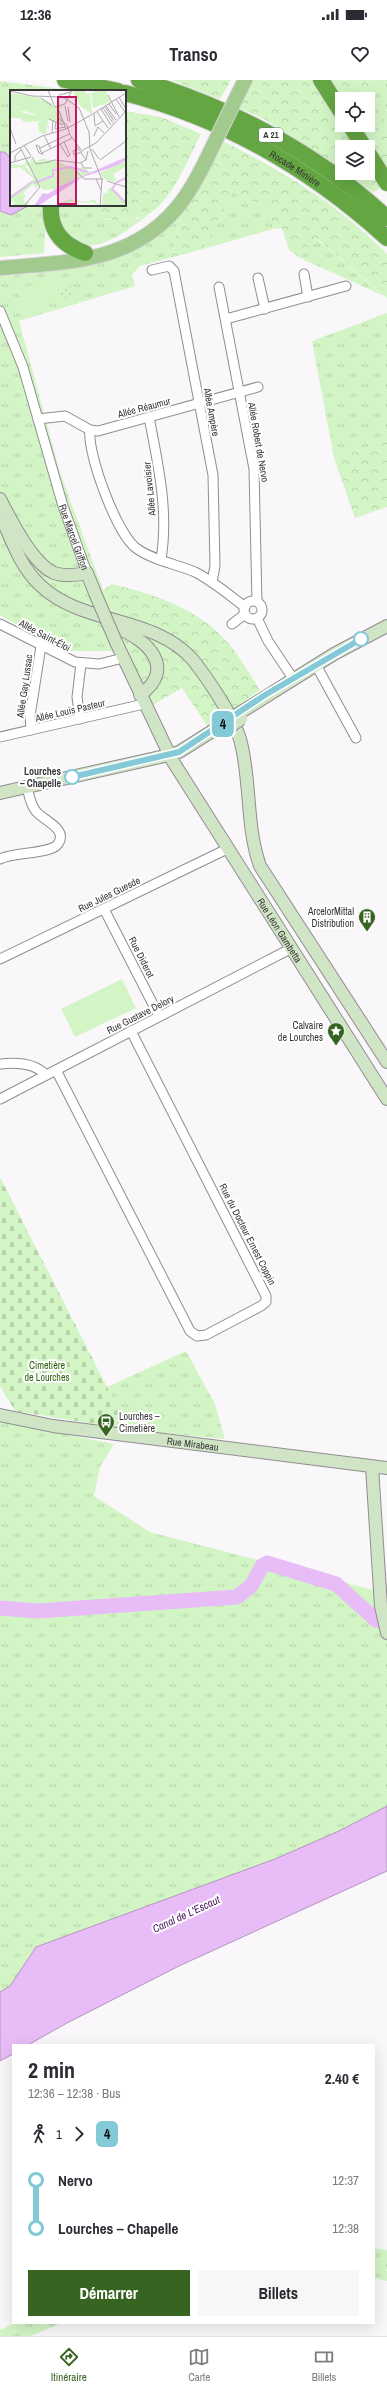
<!DOCTYPE html>
<html lang="fr">
<meta charset="utf-8">
<style>
:root{--surface:#fff;--page:#f7f7f7;--text:#2b2b33;--muted:#7c7c81;--line:#e1e1e2;--accent:#386422}
body{margin:0;font-family:"Archivo Narrow",sans-serif;background:var(--page);color:var(--text);height:100vh;display:flex;flex-direction:column;font-size:15px;white-space:nowrap}
*{box-sizing:border-box;margin:0}
p{font-size:13px;color:var(--muted)}
.icon{flex:none;width:22px;height:22px;fill:none;stroke:currentColor;stroke-width:2;stroke-linecap:round;stroke-linejoin:round}
.map{position:relative;flex:1;overflow:hidden}
.drawer{position:absolute;left:12px;top:1964px;width:363px;height:280px;display:flex;flex-direction:column;background:var(--surface);border-radius:0px;box-shadow:0 4px 16px #0002}
.drawer>*{flex:none}
.badge{padding:0 8px;border-radius:6px;font-size:14px;line-height:26px}
.tools{position:absolute;left:335px;top:12px;display:grid;gap:8px}
.tools a{display:grid;place-items:center;width:40px;height:40px;border-radius:0px;background:var(--surface);box-shadow:0 4px 16px #0002;font-size:20px}
.map>.badge{position:absolute;translate:-50% -50%;box-shadow:0 0 0 2px #fff}
.legs{display:flex;align-items:center;gap:6px;height:44px;padding:0 16px;font-size:13px}
.legs p{margin-inline-start:auto}
.overview{display:flex;align-items:center;justify-content:space-between;height:68px;padding:0 16px}
h1{font-size:22px;font-weight:800;line-height:30px}
.action{display:flex;gap:8px;margin-top:auto;padding:8px 16px}
.action a{flex:1;height:46px;border-radius:0px;background:var(--accent);color:#fff;font-size:16px;font-weight:800;line-height:46px;text-align:center}
.action a+a{background:var(--page);color:var(--text)}
ul{padding:0 16px;list-style:none}
li{display:flex;align-items:center;gap:14px;height:48px;font-size:15px}
li i{display:grid;place-items:center;width:6px;height:100%;margin:0 5px;background:currentColor}
li i::after{content:'';width:10px;height:10px;margin:-5px;border:3px solid;border-radius:50%;background:var(--surface)}
li p{margin-inline-start:auto}
li:first-child i{background:linear-gradient(#0000 50%,currentColor 0)}
li:last-child i{background:linear-gradient(currentColor 50%,#0000 0)}
.status{display:flex;justify-content:space-between;align-items:center;height:28px;padding:0 20px;background:var(--surface);direction:ltr}
.status svg{height:11px;fill:currentColor}
header{display:flex;justify-content:space-between;align-items:center;height:52px;padding:0 16px;background:var(--surface);font-size:18px;font-weight:800}
.tab-bar{display:flex;justify-content:space-around;align-items:center;height:56px;border-top:1px solid var(--line);background:var(--surface);font-size:11px;color:var(--muted)}
.tab-bar a{display:grid;justify-items:center;gap:2px}
.tab-bar .selected{color:var(--accent)}
.map>svg:first-child{display:block}
</style>
<div class="status"><b>12:36</b><svg viewBox="0 0 49 12"><path d="M0 12V9h3v3zM5 12V6h3v6zM10 12V3h3v9zM15 12V0h3v12zM26 1h20v11H26zM47 4h2v5h-2z"/></svg></div>
<header><svg class="icon" aria-label="back" viewBox="0 0 24 24"><path d="M15 5l-7 7 7 7"/></svg>Transo<svg class="icon" aria-label="heart" viewBox="0 0 24 24"><path d="M12 20l-8-8c-3-5 5-10 8-4 3-6 11-1 8 4z"/></svg></header>
<div class="map">
<svg width="387" height="2256" viewBox="0 0 387 2256">
<defs>
<pattern id="grass-tufts" width="24" height="20" patternUnits="userSpaceOnUse"><rect width="24" height="20" fill="#d3f5c5"/><path d="M3 7l-1-3M5 7V3M7 7l1-3M15 17l-1-3M17 17v-4M19 17l1-3" fill="none" stroke="#b6d3aa"/></pattern>
<pattern id="forest-crowns" width="20" height="18" patternUnits="userSpaceOnUse"><rect width="20" height="18" fill="#d3f5c5"/><path d="M2 6a3 3 0 1 1 6 0M12 15a3 3 0 1 1 6 0" fill="none" stroke="#b6d3aa"/></pattern>
<pattern id="cemetery-stones" width="16" height="16" patternUnits="userSpaceOnUse"><rect width="16" height="16" fill="#d3f5c5"/><path d="M2 7V4a2 2 0 0 1 4 0v3zM10 15v-3a2 2 0 0 1 4 0v3z" fill="#b6d3aa"/></pattern>
<pattern id="park-dots" width="8" height="8" patternUnits="userSpaceOnUse"><rect width="8" height="8" fill="#d3f5c5"/><path d="M2 2h.1M6 6h.1" fill="none" stroke="#b6d3aa" stroke-width="1.8" stroke-linecap="round"/></pattern>
</defs>
<rect width="100%" height="100%" fill="#faf7fb"/>
<!-- grass -->
<path fill="url(#grass-tufts)" d="M367,0H387V45Z
M0,1L78,11H11V125H47L44,173L0,177Z
M233,109L270,131L273,149L203,169Z
M57,125H82L107,140L138,139L150,133C135,145 98,176 76,162C69,157 64,150 58,145Z
M184,126L170,178L140,186L132,195L135,206L19,241L60,392L103,510L128,571H64L0,535V196C49,194 110,185 153,159C165,152 175,136 184,126Z
M314,157L384,216L300,178Z
M387,233V361L334,378L312,261Z
M186,1271L215,1324L225,1359L125,1349L107,1307Z
M0,1341L114,1364L100,1387L94,1416L150,1452L377,1511L387,1516V1726L339,1751L275,1779L36,1867L10,1906L0,1912Z
M374,2168L387,2170V2201L374,2198Z
M15,2243H61L31,2256H0V2250Z"/>
<!-- forest -->
<path fill="url(#forest-crowns)" fill-rule="evenodd" d="M172,0H231L220,19Z
M251,0H367L387,45V105L373,112L346,93H368V67H342V90L264,39L239,28ZM342,19H368V45H342Z
M125,31L161,37L201,54C189,77 173,119 150,133C140,139 129,139 117,140C106,140 89,134 82,125H125Z
M223,61C286,93 337,123 387,174V218L315,157L300,178L289,170L282,148L273,149L270,131L234,110L203,169L170,178L184,126L193,117Z
M387,361V427L355,438L334,378Z
M112,504C154,514 200,529 229,564C241,578 250,595 260,610L208,647L182,608L151,626L103,510Z"/>
<!-- cemetery -->
<path fill="url(#cemetery-stones)" d="M0,1097L107,1307L125,1349L15,1331L0,1306Z"/>
<!-- park -->
<path fill="url(#park-dots)" d="M72,205L75,216L61,220L58,209Z"/>
<!-- pitch -->
<path fill="#d3f5c5" d="M56,199L61,220L23,230L18,209Z
M122,899L136,928L75,957L61,929Z"/>
<!-- water -->
<path fill="#e8bdf7" stroke="#b394bd" d="M0,72H5L11,79V125H30L11,135L0,131Z
M387,1726V1791L179,1886L67,1943L28,1965H13V1974L0,1981V1912L10,1906L36,1867L275,1779L339,1751Z"/>
<g fill="none" stroke-linecap="round" stroke-linejoin="round">
<!-- river -->
<path stroke="#e8bdf7" stroke-width="15" d="M0,1528L37,1531L237,1517L251,1506L262,1486L267,1483L336,1504L376,1540L387,1542"/>
<!-- street casing -->
<g stroke="#908d91" stroke-width="11">
<g id="street">
<path d="M152,190L169,186L174,191L213,395L215,486L212,502"/>
<path d="M304,194L308,217"/>
<path d="M258,198L265,229"/>
<path d="M219,207L254,389L257,522"/>
<path id="s1" d="M0,231L23,287L63,426L87,493"/>
<path d="M226,239L346,206"/>
<path d="M149,337C158,384 169,432 161,479"/>
<path d="M38,339L65,336L90,350L98,351L258,307"/>
<path d="M90,350C87,374 117,454 136,468C152,480 176,484 195,492C213,501 229,515 245,527"/>
<circle cx="253" cy="530" r="9"/>
<path d="M257,538L268,561L294,600"/>
<path d="M0,544L75,582L99,584L123,578"/>
<path d="M232,544L245,534"/>
<path d="M316,585L356,658"/>
<path d="M80,639L77,617L81,584"/>
<path d="M31,650L30,636L41,566"/>
<path d="M0,657L144,624"/>
<path d="M0,779C14,772 51,774 58,764C69,748 41,740 35,730C30,723 29,715 27,707"/>
<path d="M104,829L159,936"/>
<path d="M0,879L227,769"/>
<path d="M0,984C16,982 35,983 46,995"/>
<path d="M56,990L190,1251L197,1256L206,1255L261,1226L266,1222V1216L131,951"/>
<path d="M0,1019L290,869"/>
</g>
</g>
<!-- secondary casing -->
<g stroke="#908d91" stroke-width="14">
<g id="secondary">
<path d="M0,419C11,440 32,483 54,493C65,497 77,495 87,493L95,513"/>
<path d="M0,434C11,458 20,487 40,505C82,546 154,535 193,580C208,599 236,640 241,663C251,703 246,747 260,786L387,982"/>
<path d="M116,548C148,559 177,589 140,615"/>
<path id="s2" d="M116,562L172,680L387,1019"/>
<path d="M238,634L334,574L387,546"/>
<path d="M0,713L169,675L179,672L222,645"/>
<path id="s3" d="M0,1335L53,1346L387,1388"/>
<path d="M372,1387L381,1526L387,1553"/>
</g>
</g>
<!-- primary casing -->
<g stroke="#d3d3d3" stroke-width="16">
<path id="primary" d="M239,12L245,0
M0,188C69,182 137,183 183,120C193,106 202,89 210,72"/>
</g>
<!-- highway casing -->
<g stroke="#d3d3d3" stroke-width="18">
<g id="highway">
<path d="M65,0L118,11"/>
<path d="M139,0C230,27 317,73 387,138"/>
<path d="M321,0L342,33"/>
<path id="s4" d="M125,13C223,38 312,90 387,158"/>
<path d="M350,45L364,67"/>
<path d="M368,73L387,103"/>
<path d="M51,125C49,150 62,165 85,173"/>
</g>
</g>
<!-- street -->
<use href="#street" stroke="#fff" stroke-width="9"/>
<!-- secondary -->
<use href="#secondary" stroke="#d0e5c6" stroke-width="12"/>
<!-- primary -->
<use href="#primary" stroke="#a2ca8e" stroke-width="14"/>
<!-- highway -->
<use href="#highway" stroke="#64a742" stroke-width="16"/>
<!-- secondary-bridge casing -->
<g stroke="#908d91" stroke-width="14" stroke-linecap="butt">
<path id="secondary-bridge" d="M95,513L116,562
M225,650L241,639"/>
</g>
<!-- primary-bridge casing -->
<g stroke="#d3d3d3" stroke-width="16" stroke-linecap="butt">
<path id="primary-bridge" d="M210,72L239,12"/>
</g>
<!-- secondary-bridge -->
<use href="#secondary-bridge" stroke="#d0e5c6" stroke-width="12"/>
<!-- primary-bridge -->
<use href="#primary-bridge" stroke="#a2ca8e" stroke-width="14"/>
</g>
<g fill="none" stroke-linecap="round" stroke-linejoin="round">
<!-- line-1 casing -->
<g stroke="#fff" stroke-width="9">
<path id="line-1" d="M72,697L179,672L265,615L361,559"/>
</g>
<!-- line-1 -->
<use href="#line-1" stroke="#84c9d8" stroke-width="6"/>
</g>
<!-- icons -->
<defs>
<g id="building-pin" transform="scale(0.9)"><path d="M0 17L-7.5 6A9.5 9.5 0 1 1 7.5 6Z" fill="#386422" stroke="#fff"/><path d="M-4-6H4V6H1V3H-1V6H-4ZM-2.5-4.3h1.7v1.8h-1.7ZM.8-4.3h1.7v1.8H.8ZM-2.5-1h1.7V.8h-1.7ZM.8-1h1.7V.8H.8Z" fill="#fff"/></g>
<g id="sight-pin" transform="scale(0.9)"><path d="M0 17L-7.5 6A9.5 9.5 0 1 1 7.5 6Z" fill="#386422" stroke="#fff"/><path d="M0-6L1.8-2.2L6-1.7L2.9 1.2L3.7 5.4L0 3.3L-3.7 5.4L-2.9 1.2L-6-1.7L-1.8-2.2Z" fill="#fff"/></g>
<g id="bus-pin" transform="scale(0.9)"><path d="M0 17L-7.5 6A9.5 9.5 0 1 1 7.5 6Z" fill="#386422" stroke="#fff"/><path d="M-5-6H5V4H4V6H2V4H-2V6H-4V4H-5ZM-3.5-4V0h7V-4ZM-3.5 1.2v1.5H-2V1.2ZM2 1.2v1.5H3.5V1.2Z" fill="#fff"/></g>
</defs>
<g fill-rule="evenodd">
<use href="#building-pin" x="367" y="837"/>
<use href="#sight-pin" x="336" y="951"/>
<use href="#bus-pin" x="106" y="1342"/>
</g>
<!-- markers -->
<g fill="#fff" stroke="#84c9d8" stroke-width="2">
<circle cx="361" cy="559" r="7"/>
<circle cx="72" cy="697" r="7"/>
</g>
<g text-anchor="middle" stroke-width="4" stroke-linejoin="round" paint-order="stroke">
<!-- shield labels -->
<rect fill="#fff" stroke="#737273" stroke-width="1" x="259" y="48" width="24" height="14" rx="3"/>
<g font-size="9" font-weight="bold" fill="#373637">
<text x="271" y="58">A 21</text>
</g>
<!-- street labels -->
<g font-size="10" fill="#373637" stroke="#fff">
<text dy="4" stroke="none"><textPath href="#s4" startOffset="187">Rocade Minière</textPath></text>
<text transform="translate(144 327) rotate(-15)" y="4">Allée Réaumur</text>
<text transform="translate(212 332) rotate(79)" y="4">Allée Ampère</text>
<text transform="translate(259 362) rotate(80)" y="4">Allée Robert de Nervo</text>
<text transform="translate(149 409) rotate(-96)" y="4">Allée Lavoisier</text>
<text dy="4" stroke="none"><textPath href="#s1" startOffset="238">Rue Marcel Griffon</textPath></text>
<text transform="translate(45 555) rotate(28)" y="4">Allée Saint-Éloi</text>
<text transform="translate(24 606) rotate(-82)" y="4">Allée Gay Lussac</text>
<text transform="translate(70 630) rotate(-13)" y="4">Allée Louis Pasteur</text>
<text transform="translate(109 814) rotate(-26)" y="4">Rue Jules Guesde</text>
<text dy="4" stroke="none"><textPath href="#s2" startOffset="332">Rue Léon Gambetta</textPath></text>
<text transform="translate(142 877) rotate(63)" y="4">Rue Diderot</text>
<text transform="translate(140 934) rotate(-27)" y="4">Rue Gustave Delory</text>
<text transform="translate(248 1154) rotate(63)" y="4">Rue du Docteur Ernest Coppin</text>
<text dy="4" stroke="none"><textPath href="#s3" startOffset="195">Rue Mirabeau</textPath></text>
</g>
<!-- stop labels -->
<g font-size="10" font-weight="bold" fill="#373637" stroke="#fff" text-anchor="end">
<text x="61" y="695">Lourches<tspan x="61" dy="12">– Chapelle</tspan></text>
</g>
<!-- poi labels -->
<g font-size="10" fill="#373637" stroke="#fff" text-anchor="end">
<text x="354" y="835">ArcelorMittal<tspan x="354" dy="12">Distribution</tspan></text>
<text x="323" y="949">Calvaire<tspan x="323" dy="12">de Lourches</tspan></text>
<text x="119" y="1340" text-anchor="start">Lourches –<tspan x="119" dy="12">Cimetière</tspan></text>
</g>
<!-- park labels -->
<g font-size="10" fill="#2d5f0c" stroke="#fff">
<text x="47" y="1289">Cimetière<tspan x="47" dy="12">de Lourches</tspan></text>
</g>
<!-- water labels -->
<g font-size="11" font-style="italic" fill="#4e1a5e" stroke="#fff">
<text transform="translate(186 1834) rotate(-25)" y="4">Canal de L'Escaut</text>
</g>
</g>
<!-- overview -->
<g transform="translate(10 10)">
<rect width="116" height="116" fill="#faf7fb"/>
<path d="M75,0L76,4L80,3L82,24L70,16L63,1ZM84,0H96L100,12L83,18L81,3H84ZM0,3L31,8L42,13V10V15L53,16L49,19L54,34L38,30L39,43L36,31L14,32L10,28H0V19L26,26L18,19L1,15ZM21,67L23,71H29L15,76L25,88L27,86L22,80L26,73L43,70L66,79L72,77L80,82L85,81L46,99L33,100L29,94L26,99L23,94L13,103L16,107L13,109L16,113L18,111L19,113L17,116H13V113L11,116H2L5,112L0,111V106L24,89L10,77L0,79V74L14,75L16,72L12,71L21,72ZM102,98L109,108L99,112V116H92L93,103L97,104L98,99ZM61,109L75,112L84,109L89,116L82,112L76,113L64,111L42,116Z" fill="#d3f5c5"/>
<path d="M0,11L4,16L21,19L27,25L15,21L6,22L0,19ZM34,68L39,71L26,73L28,79L22,80L25,85L30,83L33,88H25L18,75ZM116,71V77L103,84L106,90L104,92L94,89L90,83ZM104,94L103,99L116,112L115,116H99L98,112L109,108H105L102,103Z" fill="#d3f5c5"/>
<path d="M36,31L37,43L33,44L29,42L28,32Z" fill="#d3f5c5"/>
<path d="M116,67V70L106,76L73,87L28,116H24L33,103L38,104L50,96Z" fill="#e8bdf7"/>
<path fill="none" stroke="#e8bdf7" stroke-width="2" d="M116,88L107,92L102,99L116,113M24,93L43,86V80L60,77L78,82M0,108L22,92"/>
<path fill="none" stroke="#acaaad" stroke-width="1" d="M38,0L44,15M0,1L22,6L53,7L69,18L79,42L80,59L92,90L90,116M49,5L61,2M98,5L109,27M109,7L116,19M31,8L42,16M106,9L115,22M99,14L106,24M55,16L58,31M96,16L106,30M44,17L55,14L62,0M58,17L60,32M95,17L104,31M48,18L56,39M93,18L103,33M91,19L101,35M87,22L98,38M84,24L85,36L93,31M81,25L116,3M47,27L57,35L60,45L73,62M39,29L53,35M46,32L45,39L55,37M0,38L6,54M42,43L43,30M34,45L41,59M84,46L88,37L94,43M50,54L58,67L60,65L54,52M14,55L21,66M66,55L76,70M10,57L30,97L14,116M30,58L59,44M68,59L63,61L64,65L71,62M82,59L89,69M73,60L86,53L116,21M0,63L32,46L56,39L81,25M33,65V64L32,63V62H31L29,56L26,55L29,63L32,64V63L62,48M22,67L26,74L39,72M90,70L116,51M5,72V66L11,60M37,72L45,70L70,73L76,70L78,61M0,73L21,67M65,73L66,81L74,89H93M71,73L74,78H82M86,89L91,100M97,91L116,97"/>
<path fill="#c2185b" fill-opacity="0.15" stroke="#c2185b" stroke-width="2" d="M48,7H66V114H48Z"/>
<rect width="116" height="116" fill="none" stroke="#373637" stroke-width="2"/>
</g>
</svg>
<div class="tools">
<a><svg class="icon" aria-label="locate" viewBox="0 0 24 24"><circle cx="12" cy="12" r="6"/><path d="M12 2v4M12 18v4M2 12h4M18 12h4"/></svg></a>
<a><svg class="icon" aria-label="layers" viewBox="0 0 24 24"><path d="M12 4l9 5-9 5-9-5zM3 14l9 5 9-5"/></svg></a>
</div>
<b class="badge" style="left:223px;top:644px;background:#84c9d8;color:#111">4</b>
<section class="drawer">
<div class="overview"><div><h1>2 min</h1><p>12:36 – 12:38 · Bus</p></div><b>2.40 €</b></div>
<div class="legs"><svg class="icon" aria-label="walk" viewBox="0 0 24 24"><circle cx="13" cy="4" r="2"/><path d="M13 8l-2 6 4 7M11 14l-3 7M7 12l3-4h3l4 4"/></svg>1<svg class="icon" aria-label="forward" viewBox="0 0 24 24"><path d="M9 5l7 7-7 7"/></svg><b class="badge" style="background:#84c9d8;color:#111">4</b></div>
<ul>
<li><i style="color:#84c9d8"></i><b>Nervo</b><p>12:37</p></li>
<li><i style="color:#84c9d8"></i><b>Lourches – Chapelle</b><p>12:38</p></li>
</ul>
<div class="action"><a>Démarrer</a><a>Billets</a></div>
</section>
</div>
<nav class="tab-bar">
<a class="selected"><svg class="icon" aria-label="directions" viewBox="0 0 24 24"><path d="M12 3l9 9-9 9-9-9zM9 14v-3h6M13 9l2 2-2 2"/></svg>Itinéraire</a>
<a><svg class="icon" aria-label="map" viewBox="0 0 24 24"><path d="M3 6l6-2 6 2 6-2v14l-6 2-6-2-6 2zM9 4v14M15 6v14"/></svg>Carte</a>
<a><svg class="icon" aria-label="tickets" viewBox="0 0 24 24"><path d="M3 7h18v10H3zM15 7v10"/></svg>Billets</a>
</nav>
